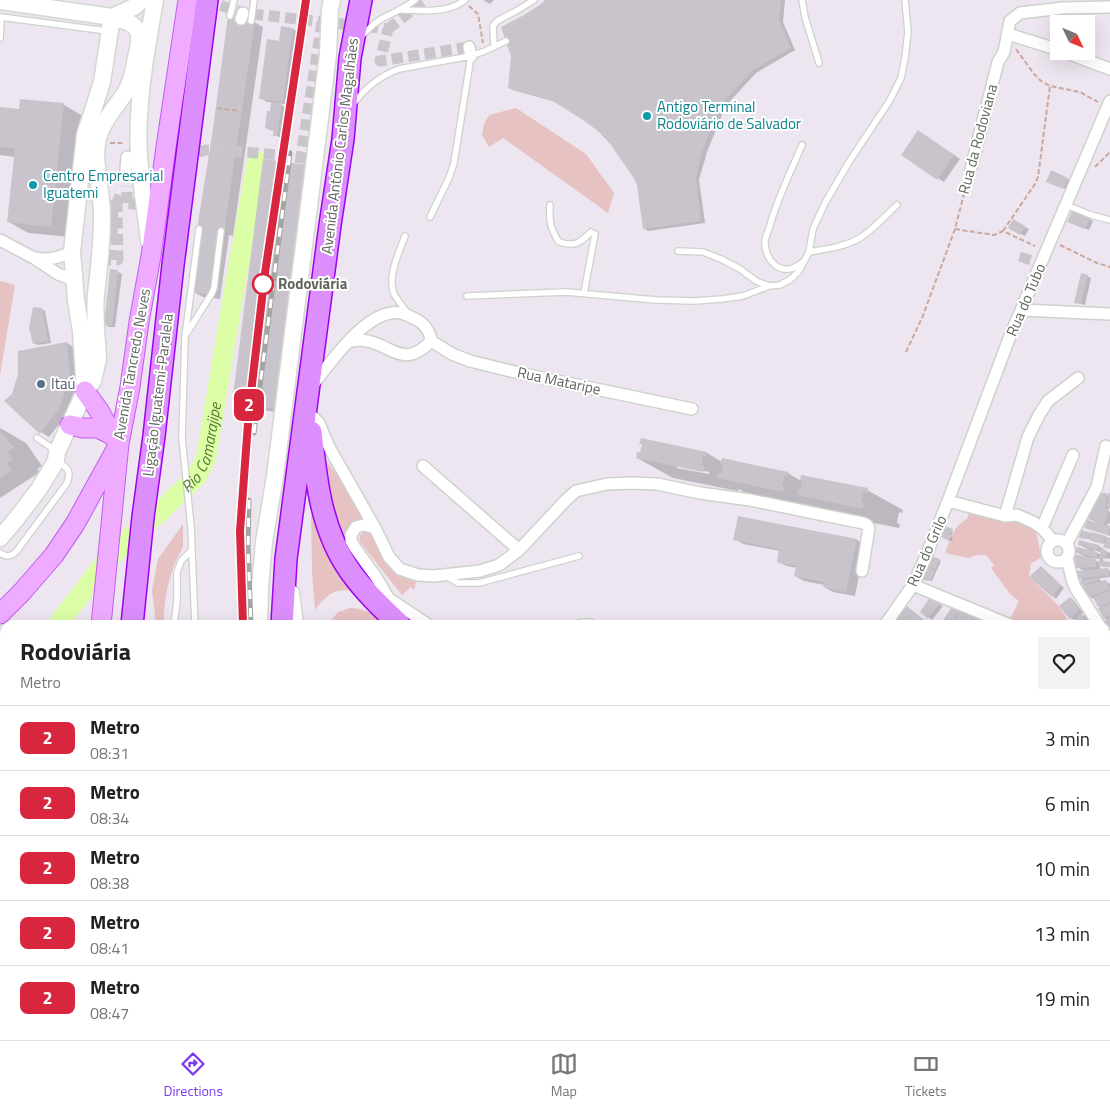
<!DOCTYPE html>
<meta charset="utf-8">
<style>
:root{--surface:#fff;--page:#f2f2f2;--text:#222;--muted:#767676;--line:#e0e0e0;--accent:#7c3aed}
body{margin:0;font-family:"Titillium Web",sans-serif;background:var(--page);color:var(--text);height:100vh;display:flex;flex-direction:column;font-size:19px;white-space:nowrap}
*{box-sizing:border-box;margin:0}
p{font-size:16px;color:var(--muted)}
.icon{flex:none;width:28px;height:28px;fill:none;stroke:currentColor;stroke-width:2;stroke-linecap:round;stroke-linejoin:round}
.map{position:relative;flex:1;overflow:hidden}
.details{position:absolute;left:0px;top:620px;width:1110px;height:420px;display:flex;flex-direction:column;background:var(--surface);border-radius:15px 15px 0 0;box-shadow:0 5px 20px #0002}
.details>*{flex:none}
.badge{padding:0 10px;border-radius:8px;font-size:18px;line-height:32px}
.needle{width:32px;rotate:133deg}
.controls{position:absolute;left:1050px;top:15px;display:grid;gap:10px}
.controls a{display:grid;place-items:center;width:45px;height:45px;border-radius:0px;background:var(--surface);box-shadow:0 5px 20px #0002;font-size:25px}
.map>.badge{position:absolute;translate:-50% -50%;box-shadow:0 0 0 2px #fff}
.round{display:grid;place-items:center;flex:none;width:52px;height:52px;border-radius:0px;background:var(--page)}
.overview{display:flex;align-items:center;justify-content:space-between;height:85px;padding:0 20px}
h1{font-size:24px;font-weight:700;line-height:38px}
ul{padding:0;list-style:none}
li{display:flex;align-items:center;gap:15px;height:65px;padding:0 20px;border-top:1px solid var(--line)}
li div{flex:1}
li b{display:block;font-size:19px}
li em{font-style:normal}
li .badge{min-width:55px;font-weight:700;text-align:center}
.menu{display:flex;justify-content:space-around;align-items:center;height:70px;border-top:1px solid var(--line);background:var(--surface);font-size:14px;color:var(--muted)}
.menu a{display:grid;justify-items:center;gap:2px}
.menu .selected{color:var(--accent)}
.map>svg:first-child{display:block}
</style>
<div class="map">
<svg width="1110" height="1040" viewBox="0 0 1110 1040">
<rect width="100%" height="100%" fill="#ede5ef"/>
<!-- green -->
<path fill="#e7c2c3" d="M516,108L586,154L614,193L608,213L503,138L489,147L482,135L484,124L489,115Z
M0,281L15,285L0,375Z
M325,459L347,488L364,518L352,524L344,537L328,497L325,480Z
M311,510L322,539L362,592C337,588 330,590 315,610L312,571Z
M970,510L1017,516L1036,530L1041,558L1031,563L1029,577L1059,606L1071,625H1020L1009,621L1019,601L1010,594L991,568L994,565L986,555H977L968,558L945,553C950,540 954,525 967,519Z
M183,524V547L174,565L167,589L164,612V625H156L152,590L158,559Z
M365,531H369L373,534C377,541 378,549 381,556C388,570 401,578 416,582L414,590L411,587L402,595L360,542C359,536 360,534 365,531Z
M350,608C365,607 376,616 387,625H327L338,612Z
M1105,684L1110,685V881L1105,874Z
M5,760V855L0,852V764Z"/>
<!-- shadow -->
<path fill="#0003" fill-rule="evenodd" d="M483,0H494L490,4Z
M547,0H785L783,22L795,50L756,73L731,100L722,115L707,152L699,180L705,223L648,231L644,228L639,185L612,145L599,130L556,102L513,90L509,88L525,16Z
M254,22L263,27L233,236L229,235L220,299L203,297L194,292L213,136Z
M293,29L299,33L289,105L279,103L285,107L281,138L275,135V131L270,130L266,128L271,112L273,102H267L261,98L280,42Z
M21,101L64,105L83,116L71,237L28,233L9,222L15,157L0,155V108L20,110Z
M924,135L960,159L944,182L902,155Z
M264,160L287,413L241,408L233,403Z
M1052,172L1072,181L1068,190L1051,183Z
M1089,219L1093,221L1089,230L1073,224Z
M1013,221L1029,229L1025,236L1009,228Z
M118,272L122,274L115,327H109L105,324Z
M1087,276L1091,278L1085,305L1076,302Z
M41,309L45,311L51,343L38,345L34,343Z
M67,343L75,348L78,379L67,414L49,437L41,432Z
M0,428L26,443L42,466L37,469L40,472L0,498Z
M707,453L722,462L723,460L788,473L801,481L867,490L903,510L902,513L899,512L897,523L900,524L899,528L834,515L820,507L819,512L754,498L739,489L738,491L673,478L637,458ZM677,465L709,472V474L677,468Z
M1106,494L1109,496L1110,495V507L1108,510L1110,512V524L1108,523L1107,527L1110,528V536L1086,527L1099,524L1089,518Z
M945,527L953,531L951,537L953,538L951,541L941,536Z
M1089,533L1092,534L1106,537L1110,540V548L1106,544L1092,541L1091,539L1081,538Z
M735,539L857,540L865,545L855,596L833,592L824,587V585L804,581L795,576L797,568L787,566L778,562L780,551L743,544Z
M1080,545L1099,546L1105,550V551L1110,553V559L1107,558L1106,559L1103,558V562L1110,563V567L1100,566V570L1108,569L1110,571V577L1100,578L1101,582L1106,581L1110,584V626L1108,620L1104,618L1102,608L1099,606L1095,598L1093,599L1089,596L1087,586L1083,584L1084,581L1080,578L1084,571L1077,567L1086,557L1076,552L1089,550ZM1093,550L1101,552V555L1093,551ZM1092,558L1100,559V563Z
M932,557L941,561L932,581L924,579Z
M1045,570L1064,588L1056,599L1030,577Z
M1071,598L1074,601L1083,613L1081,614L1085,616L1092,625H1075V620L1071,618Z
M930,599L943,606L932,620L922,612Z
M952,609L961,613L962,611L991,625H959L953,622H952L955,625H942Z"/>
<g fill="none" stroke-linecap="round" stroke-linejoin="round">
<!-- river -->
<g stroke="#dbfea6" stroke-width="20">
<path id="s1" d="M57,625L108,559L138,529L160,512L196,477L206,458L231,308L257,161"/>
<path d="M0,698L5,692"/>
</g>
</g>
<!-- building -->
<path fill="#c9c4cc" d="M545,0H781L779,19L791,48L752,71L727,98L718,113L703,149L696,177L701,221L643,229L637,185L633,177L611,145L598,131L583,120L551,100L508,88L511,56L501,27L524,15L541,4Z
M228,16L255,21L224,232L220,231L211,295L193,292L197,229L212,136Z
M281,26L293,28L283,102L259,99L267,39L279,41Z
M20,99L64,103L51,227L7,222L15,148L0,147V107L19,109Z
M271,102L282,104L277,136H273L274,130L265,128L267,111H270Z
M918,130L954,155L937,180L901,155Z
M263,159L309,165L278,409L232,404Z
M1051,170L1068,178L1063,189L1046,182Z
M1072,211L1090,218L1085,229L1067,222Z
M1013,219L1025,226L1020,235L1008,228Z
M1021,252L1032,255L1029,265L1018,261Z
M110,269L118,270L112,326L104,325Z
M1081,273L1088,275L1081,304L1074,303Z
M33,307L42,308L48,341L33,344L29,328Z
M67,342L70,374L59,409L40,434L4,401L12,394L18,374V351Z
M0,431L14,448L8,452L13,459L7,463L12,470L0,478Z
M641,438L707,452L706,456H703L701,465L704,466L703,472L636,458L637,452H640L642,444H639Z
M722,458L788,472L787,477L784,476L782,486H785L784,492L717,478L719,472L721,473L723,465L720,464Z
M801,475L868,488L867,493H863L861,502L864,503L863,509L797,495L798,489H801L802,481H800Z
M1097,493H1106L1107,499L1105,507L1109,510L1104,524L1088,519Z
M1108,493H1110V508L1106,507L1109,498L1107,497Z
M738,516L857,539L846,592L823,587L824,582L794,576L796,566L777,562L779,549L733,540Z
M1087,520L1110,526L1108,535L1084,528Z
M945,526L953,529L950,534L946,533L952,536L949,541L939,536Z
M1081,530L1089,532L1088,539L1079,538Z
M1091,532L1106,536L1103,544L1089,540Z
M1108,537L1110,538V549L1103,547Z
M1079,540L1099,545L1098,550L1078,545Z
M1077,547L1097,552V558L1075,552Z
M1101,548L1107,551L1105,559L1099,558Z
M1074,554L1096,559V567L1076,568Z
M931,556L940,559L936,569L927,566Z
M1099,560L1110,562V567L1099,566Z
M1041,566L1061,585L1052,597L1029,577Z
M927,567L935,570L930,581L922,580Z
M1108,568L1109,575L1079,579L1076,571Z
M1099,578L1100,580L1082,585L1080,580Z
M1106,580L1110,589L1088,597L1081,586Z
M1110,590V602L1098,607L1093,597Z
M930,597L940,603L928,619L920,612Z
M1070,597L1079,610L1070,619L1059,606Z
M904,604L927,622L925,625H914L912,623L910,625H896L893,623Z
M1110,604V615L1104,619L1098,608Z
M951,608L960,612L962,609L977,617L973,625H956L954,623L960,612L952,622L955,625H940Z
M1081,613L1090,625H1073L1071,623Z
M1110,617V628L1104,621Z
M979,618L993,625H974Z
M1105,663L1110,665V687L1105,682Z"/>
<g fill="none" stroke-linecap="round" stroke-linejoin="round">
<!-- street-tunnel -->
<path stroke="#cac5ca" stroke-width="11" stroke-dasharray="11 5.5" stroke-linecap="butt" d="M205,0L243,13L388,29L380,61L469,47
M388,29L425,0
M300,163L322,22
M127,203V186
M112,238L113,205H117L118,260H110V198L127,203L168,210L176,158L206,150H222L302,157"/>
<!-- lane casing -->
<g stroke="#ced2cc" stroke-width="8">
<path id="lane" d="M802,0L805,17L819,63
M402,10C423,10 447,14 465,0
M230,16L234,0
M251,21L254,0
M362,36C369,28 377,20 387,16C397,11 406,7 415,0
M0,38L1,17L107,31
M494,47L493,26L497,21L516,11L534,0
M354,103C366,87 380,76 399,69L471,56L485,51L506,41
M802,145C791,171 778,197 770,225C769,230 766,235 765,240C764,250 769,262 778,267C788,272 795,268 803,262
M550,205C549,221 550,228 559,242C575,247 580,243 591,232
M1066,205L1091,215L1110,220
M430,217L449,178L454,163L471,56
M405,236C399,253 387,276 394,294C398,301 403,307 408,314
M678,251L703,252L721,259L740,269L756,281L769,286L780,285L791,279L799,271L809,252L813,229L825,203L849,162L890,100L901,78L905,58L908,32L905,0
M809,252C826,249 843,247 858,239C871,232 886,215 897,205
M584,293L595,234
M467,296L566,292L656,300L694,301L722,299L743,296L769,286
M187,333L212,293L214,288L221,231
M37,438L55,450
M0,553C6,557 10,557 16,552L67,483C71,472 69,468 58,462
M446,576L458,583H479L579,556
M174,625L177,601V572L181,561L192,550
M195,625L191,527L182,438L185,337L199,229"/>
</g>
<!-- street casing -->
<g stroke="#ced2cc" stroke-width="14">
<path id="street" d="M241,19L243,13
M1008,34L1059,50
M469,47L471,56
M1062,51L1110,69
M971,168L998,62L1004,52L1010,21L1020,13L1063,8L1110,7
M126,169L127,157
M0,240L34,258L58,274L74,280
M35,258C49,261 59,257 72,252
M1021,310L1110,314
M348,342C352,341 356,340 360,340C390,341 402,372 431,341
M312,386C329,364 362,317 391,313C399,311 406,314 413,318C423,322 430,330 431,341L452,354L470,361L519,373L692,409
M310,414L319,423L329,447L375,528L389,557L400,569L418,575L434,576L480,571L499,565L519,550L566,500L576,491L607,484L632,483L657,484L700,493L750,500L863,523L867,525L869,528L862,571
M423,466L519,550
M948,501L1005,516L1017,515L1033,522L1042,528L1053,541
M1005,516L1028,437L1039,415L1048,401L1078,378
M375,528L364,525L356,527L351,535V541L355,548L376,577L397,613
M1042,528L1073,455
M1047 551a11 11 0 1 1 22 0a11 11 0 1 1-22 0Z
M1067,543L1097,487L1106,446
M1067,558L1072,579L1075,587L1099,625
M913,585L1010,625
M391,600L427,624
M581,625H590
M885,625L913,585L924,561L948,501L1010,336L1110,101
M1105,634L1110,642
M1105,657L1110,658
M1105,924L1110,934
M1105,971H1110
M456,1035L459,1040
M780,1035L786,1040
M924,1035L926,1040
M1019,1035L1021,1040
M474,1040L480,1035
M584,1040L590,1035
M862,1040L872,1035
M1034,1040L1051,1038"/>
</g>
<!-- secondary casing -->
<g stroke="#d3d8d0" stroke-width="19">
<path id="secondary" d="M0,1L112,17C122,20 136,22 139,34C140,42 138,50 136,57C134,69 132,82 125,93C116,107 104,119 99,135C91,157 103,194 102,218C102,244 99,269 96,294C94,315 97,338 98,359L93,381L85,391L57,452L56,461L39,489L17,518L0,538
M112,17L134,7L142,0
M149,241C146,213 141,185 139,157C136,104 146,52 155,0
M85,391L81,331L76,300L72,252L85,135L102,82L112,17
M291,593L295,625
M259,625L260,586L264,542L275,476L315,158L328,54L330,9L332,0
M0,916L5,920
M0,954L5,960
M69,1035L74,1040
M111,1035L116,1040
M130,1035L137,1040
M155,1040L157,1035
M332,1040L334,1035"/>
</g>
<!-- primary casing -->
<g stroke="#c25df1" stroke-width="21">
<path id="primary" d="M85,391L100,412L112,435L119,444L101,625
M70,425L83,428H98L112,435
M0,614L22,592L54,555L75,524L119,444L130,387L139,322L151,256L166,147L188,0"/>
</g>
<!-- highway casing -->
<g stroke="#9e01f3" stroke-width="24">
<path id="highway" d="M311,432C316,480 321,530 350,571C364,591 382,608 400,625
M132,625L143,517L154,436L173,265L207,0
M282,625L286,559L330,225L343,139L350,58L361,0
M0,755L5,751
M0,861L5,864
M177,1040L178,1035
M245,1040L247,1035
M276,1040V1035
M301,1040L303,1035"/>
</g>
<!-- path -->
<path stroke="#caa89c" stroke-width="2" stroke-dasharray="5 2.5" stroke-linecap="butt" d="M469,6L478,14L483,43
M1016,49L1034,74L1041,81L1050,86L1080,92L1098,102
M217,108L239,111
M110,143H125
M1095,167L1110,152
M955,229L994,235L1003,231L1035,246
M1003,231L1035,184L1038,177L1050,86
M1060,245L1097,263L1110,267
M906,352L922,318L955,229L968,178"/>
<!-- lane -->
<use href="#lane" stroke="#fff" stroke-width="5.5"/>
<!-- street -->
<use href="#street" stroke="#fff" stroke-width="11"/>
<!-- secondary -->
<use href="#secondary" stroke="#fff" stroke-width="16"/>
<!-- primary -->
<use href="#primary" stroke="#eeabff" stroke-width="19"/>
<!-- highway -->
<use href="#highway" stroke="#dc8ffc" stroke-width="21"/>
<!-- rail casing -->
<g stroke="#a4a6a3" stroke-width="5">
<path id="rail" d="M254,433L290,153
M249,500L248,546L251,625
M243,625L240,531L249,410L265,273L306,0
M210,1040L212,1035
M226,1040L227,1035"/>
</g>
<!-- rail -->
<use href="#rail" stroke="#fff" stroke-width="3" stroke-dasharray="9" stroke-linecap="butt"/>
</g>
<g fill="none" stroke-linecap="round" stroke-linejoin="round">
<!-- line casing -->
<g stroke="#fff" stroke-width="11">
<path id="line" d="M243,625L240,531L249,410L265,273L306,0"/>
</g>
<!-- line -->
<use href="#line" stroke="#d7263d" stroke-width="8"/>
</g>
<!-- markers -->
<g fill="#0f9aa8" stroke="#fff" stroke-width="2">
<circle cx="647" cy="116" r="5"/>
<circle cx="33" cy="185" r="5"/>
</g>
<circle fill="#fff" stroke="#d7263d" stroke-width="2.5" cx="263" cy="284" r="10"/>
<circle fill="#5c6f8a" stroke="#fff" stroke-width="2" cx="41" cy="384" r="5"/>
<g text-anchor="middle" stroke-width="4" stroke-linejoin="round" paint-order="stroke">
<!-- culture labels -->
<g font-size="15" fill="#0d838f" stroke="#fff" text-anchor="start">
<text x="657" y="112">Antigo Terminal<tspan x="657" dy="17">Rodoviário de Salvador</tspan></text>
<text x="43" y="181">Centro Empresarial<tspan x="43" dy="17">Iguatemi</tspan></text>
</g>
<!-- street labels -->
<g font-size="15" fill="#61665d" stroke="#fff">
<text transform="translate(978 139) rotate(-75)" y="5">Rua da Rodoviana</text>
<text transform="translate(340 146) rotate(-83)" y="5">Avenida Antônio Carlos Magalhães</text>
<text transform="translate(1026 300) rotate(-67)" y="5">Rua do Tubo</text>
<text transform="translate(132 364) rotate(-80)" y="5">Avenida Tancredo Neves</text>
<text transform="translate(559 381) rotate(12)" y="5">Rua Mataripe</text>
<text transform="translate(158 395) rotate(-83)" y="5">Ligação Iguatemi-Paralela</text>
<text transform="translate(927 551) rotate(-66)" y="5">Rua do Grilo</text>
</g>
<!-- stop labels -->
<g font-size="15" font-weight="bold" fill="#61665d" stroke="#fff" text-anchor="start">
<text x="278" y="289">Rodoviária</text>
</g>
<!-- service labels -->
<g font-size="15" fill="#4e5e75" stroke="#fff" text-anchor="start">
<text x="51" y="389">Itaú</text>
</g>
<!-- water labels -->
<g font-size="16" font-style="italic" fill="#587c31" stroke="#fff">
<text dy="6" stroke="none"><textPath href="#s1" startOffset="234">Rio Camarajipe</textPath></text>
</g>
</g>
</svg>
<div class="controls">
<a><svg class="needle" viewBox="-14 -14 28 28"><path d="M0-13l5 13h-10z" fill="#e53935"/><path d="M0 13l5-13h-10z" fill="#767676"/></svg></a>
</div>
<b class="badge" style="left:249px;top:405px;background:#d7263d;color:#fff">2</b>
<section class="details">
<div class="overview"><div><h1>Rodoviária</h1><p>Metro</p></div><a class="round"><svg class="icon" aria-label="heart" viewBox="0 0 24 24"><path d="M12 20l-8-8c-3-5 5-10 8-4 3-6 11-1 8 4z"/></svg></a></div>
<ul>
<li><span class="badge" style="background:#d7263d;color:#fff">2</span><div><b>Metro</b><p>08:31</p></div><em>3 min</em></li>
<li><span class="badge" style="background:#d7263d;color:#fff">2</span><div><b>Metro</b><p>08:34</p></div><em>6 min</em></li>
<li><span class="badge" style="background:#d7263d;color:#fff">2</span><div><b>Metro</b><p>08:38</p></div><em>10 min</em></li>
<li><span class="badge" style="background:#d7263d;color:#fff">2</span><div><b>Metro</b><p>08:41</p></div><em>13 min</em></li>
<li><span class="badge" style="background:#d7263d;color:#fff">2</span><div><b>Metro</b><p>08:47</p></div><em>19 min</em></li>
</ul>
</section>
</div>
<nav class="menu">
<a class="selected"><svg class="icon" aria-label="directions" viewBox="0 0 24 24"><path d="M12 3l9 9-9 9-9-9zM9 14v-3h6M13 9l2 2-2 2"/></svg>Directions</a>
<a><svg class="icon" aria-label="map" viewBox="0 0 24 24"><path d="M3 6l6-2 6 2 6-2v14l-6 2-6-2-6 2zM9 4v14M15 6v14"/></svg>Map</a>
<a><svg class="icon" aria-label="tickets" viewBox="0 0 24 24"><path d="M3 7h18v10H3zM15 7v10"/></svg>Tickets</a>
</nav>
